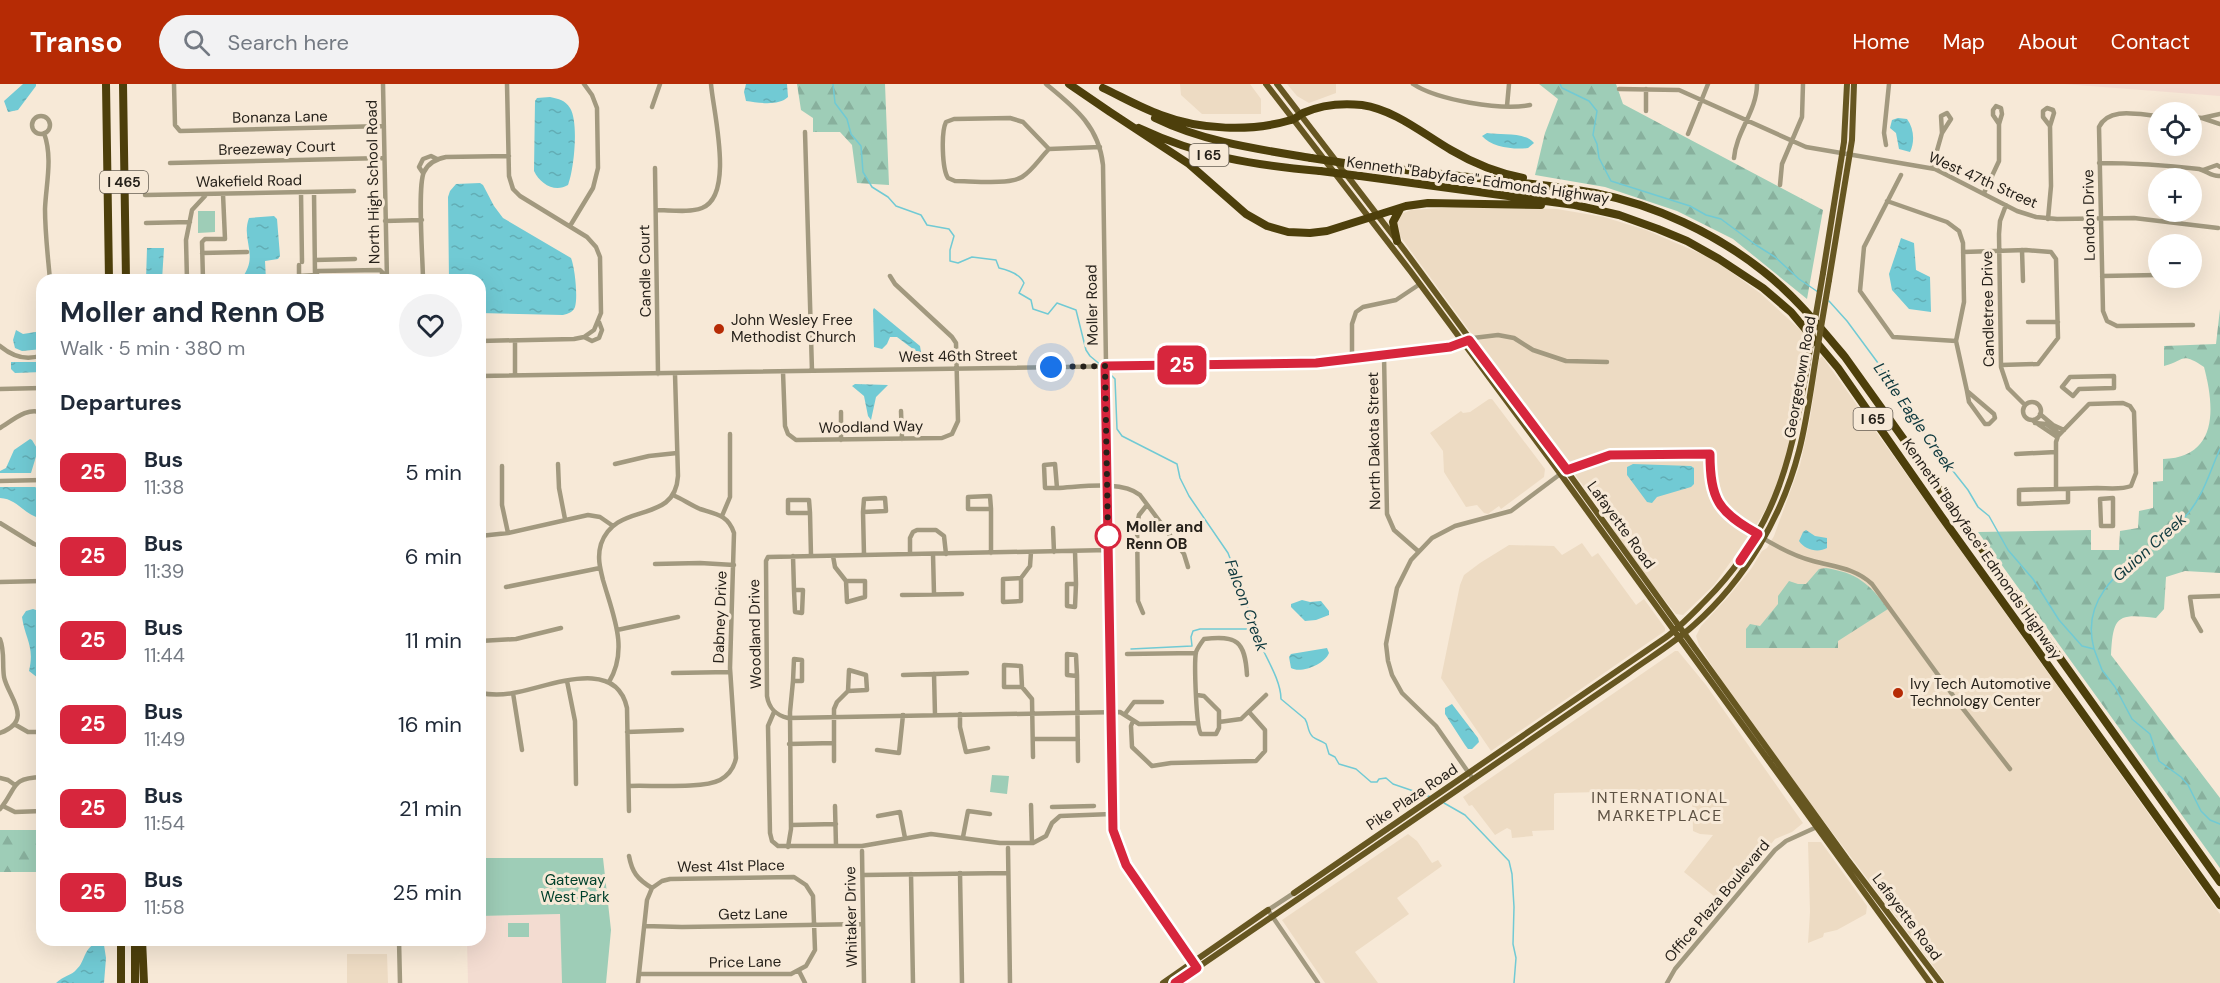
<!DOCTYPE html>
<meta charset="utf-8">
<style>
:root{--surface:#fff;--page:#f2f2f3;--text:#1f2937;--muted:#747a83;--accent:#b62b05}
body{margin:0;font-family:"DM Sans",sans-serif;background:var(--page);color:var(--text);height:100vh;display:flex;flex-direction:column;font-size:22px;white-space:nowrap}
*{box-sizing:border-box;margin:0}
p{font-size:20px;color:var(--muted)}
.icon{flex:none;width:33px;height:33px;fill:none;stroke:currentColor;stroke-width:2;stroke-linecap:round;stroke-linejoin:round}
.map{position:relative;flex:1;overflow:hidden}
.sheet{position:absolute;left:36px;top:190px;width:450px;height:672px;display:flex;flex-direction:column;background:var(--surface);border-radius:18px;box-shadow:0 6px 24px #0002}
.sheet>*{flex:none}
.badge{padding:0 12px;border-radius:9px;font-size:21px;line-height:39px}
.fabs{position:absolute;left:2148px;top:18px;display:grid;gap:12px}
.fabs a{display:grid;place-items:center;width:54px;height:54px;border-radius:50%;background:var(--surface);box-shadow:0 6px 24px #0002;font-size:30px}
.you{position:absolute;width:30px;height:30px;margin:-15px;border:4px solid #fff;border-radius:50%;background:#1a73e8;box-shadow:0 0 0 9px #1a73e833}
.map>.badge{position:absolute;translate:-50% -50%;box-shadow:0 0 0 3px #fff}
h2{padding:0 24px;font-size:22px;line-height:54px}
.round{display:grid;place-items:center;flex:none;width:63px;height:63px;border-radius:32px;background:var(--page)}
.head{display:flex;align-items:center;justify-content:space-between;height:102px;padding:0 24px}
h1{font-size:28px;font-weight:700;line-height:45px}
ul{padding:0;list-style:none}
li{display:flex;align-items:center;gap:18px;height:84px;padding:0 24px}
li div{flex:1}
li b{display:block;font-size:22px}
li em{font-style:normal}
li .badge{min-width:66px;font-weight:700;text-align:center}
header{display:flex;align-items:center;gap:36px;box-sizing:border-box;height:84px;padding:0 30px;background:var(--accent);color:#fff}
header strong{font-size:28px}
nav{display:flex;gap:33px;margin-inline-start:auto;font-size:21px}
.search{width:420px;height:54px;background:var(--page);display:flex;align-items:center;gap:15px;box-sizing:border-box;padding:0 21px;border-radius:33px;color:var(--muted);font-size:22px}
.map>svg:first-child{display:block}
</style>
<header>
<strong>Transo</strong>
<div class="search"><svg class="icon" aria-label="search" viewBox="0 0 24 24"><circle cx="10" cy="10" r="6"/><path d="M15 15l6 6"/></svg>Search here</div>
<nav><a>Home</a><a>Map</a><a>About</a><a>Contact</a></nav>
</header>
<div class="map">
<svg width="2220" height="899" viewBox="0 0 2220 899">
<defs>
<pattern id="forest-firs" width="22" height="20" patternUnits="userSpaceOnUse" patternTransform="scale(1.5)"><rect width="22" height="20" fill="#9ecdb7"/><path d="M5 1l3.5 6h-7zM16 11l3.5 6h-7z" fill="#88b09d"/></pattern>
<pattern id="water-ripples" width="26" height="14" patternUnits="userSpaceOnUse" patternTransform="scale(1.5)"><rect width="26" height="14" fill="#71cad4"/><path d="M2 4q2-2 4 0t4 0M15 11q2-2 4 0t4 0" fill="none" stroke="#62adb5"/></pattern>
</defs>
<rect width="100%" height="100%" fill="#f7e9d7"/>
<!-- built -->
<path fill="#eddbc3" d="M1180,0H1250L1261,15V30H1202L1181,11Z
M1287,0H1336V9L1309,19L1297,12Z
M1457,123L1557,125L1604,133L1646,146L1706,172L1724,183L1760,209L1807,252L1790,358L1783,385L1771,416L1743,464L1737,469L1714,501L1683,531L1676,530L1654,503L1616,451L1612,441L1397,148L1396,139L1401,130L1411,126Z
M1822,272L2220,830V899H1946L1804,711L1724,601L1699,561L1696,552L1701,542L1728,513L1751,485L1762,467L1767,464L1774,452L1800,381L1810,335L1819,275Z
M1489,315H1492L1545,385L1544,393L1501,425L1499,422L1488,430L1484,429L1477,421L1466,423L1444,388L1443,367L1430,349L1461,327L1463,329L1470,328Z
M1582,459L1592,473L1598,469L1636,521L1644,515L1665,544V547L1491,667L1441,594L1460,501L1464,491L1480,479L1509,461L1554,462L1562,471Z
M1675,567H1678L1706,601L1803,739L1792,748L1775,755L1724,820L1684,788L1713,751L1700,750L1693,747L1692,706L1556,709L1554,710V746L1532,747L1533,752L1512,754L1511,746L1507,744L1495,751L1472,721L1469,722L1463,713Z
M1408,750L1417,757L1432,779L1438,776L1442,782L1397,814L1409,830L1355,868L1378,899H1325L1282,836Z
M1808,758H1821L1867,822L1866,830L1837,846L1824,849L1823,853L1808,859L1810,828Z
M347,870H387L388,899H347Z"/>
<!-- education -->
<path fill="#f3dcd1" d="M2064,0H2220V12Z
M561,830L562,899H468L467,857L480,856V832Z"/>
<!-- forest -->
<path fill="url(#forest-firs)" d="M797,0H885L889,101L857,99L852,61L840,48H813V34L801,26Z
M1539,0H1616L1623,20L1823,126L1807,215L1733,155L1677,127L1605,103L1535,91L1545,49L1558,15Z
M2220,225V489L2185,487L2166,493L2164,525L2156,534C2117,529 2113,532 2111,571L2220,714V784L1978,448L2091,446V466H2119L2120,447L2138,444L2139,427L2153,424V398L2163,397V375C2218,373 2215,324 2204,283C2180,267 2185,277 2164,282V262L2216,260Z
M1826,484C1857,489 1869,499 1888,525L1838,557V564H1746V545L1750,540L1760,542L1778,520V512L1789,497L1798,500H1806L1819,485Z
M0,746H42V788H0Z"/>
<!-- park -->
<path fill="#9ecdb7" d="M198,127H215V148L198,149Z
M992,691L1009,692L1007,710L990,708Z
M480,774H603L611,846L606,899H562L560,830L480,832Z
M508,839H529V853H508Z"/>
<!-- water -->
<path fill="url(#water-ripples)" d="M23,0H36V2L18,26L8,28L4,17Z
M746,0H787L788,13C779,22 759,19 746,17L744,8Z
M550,13C559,15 565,16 570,24C579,38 574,86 568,101C555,109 540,100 534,87L535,17L537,14Z
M1898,34L1907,35C1914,44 1915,58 1910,68L1899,65L1896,49L1890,44L1892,36Z
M1487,49C1500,51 1526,48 1534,59L1528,64C1514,66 1491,63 1482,52Z
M480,99L483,101L494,122L503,134L571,174C575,184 578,213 575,223C573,228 568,230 563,231L480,229V196H449L448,113L450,107L456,100Z
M274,132L277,135L280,172L278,175L265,177L266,196H225L228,191H244C258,170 241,155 249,134Z
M1901,154L1914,159L1916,186L1930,193L1931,228L1909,225L1892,206L1889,190Z
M147,164H164L162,196H146Z
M874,224L920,262L921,268H917L897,253H890L887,260L882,265L874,263L873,226Z
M16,246L23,250L42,247V265L22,267L15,264L13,256Z
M11,278H42V288L15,289L11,285Z
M855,300L888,301L876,313L871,336L868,332L864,312L852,302Z
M30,355L32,356L38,366L31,389H0V387L6,384L14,366Z
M1633,380L1691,382L1694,384V400L1691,403L1657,413L1652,419L1647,418L1627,391V383Z
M0,403H35C46,408 42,423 42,434C25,433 19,415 0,414Z
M1806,446L1815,452L1827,454V464C1818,469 1805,466 1799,457L1803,448Z
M1302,516L1310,518L1321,517L1329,527V531L1316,536L1305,537L1291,523V520Z
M33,525L42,528V582L39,584L42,587V591L38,594L29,587C35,562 25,555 22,533L26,527Z
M1327,564L1329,569C1325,580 1301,590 1291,584L1289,573L1291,570Z
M1452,620L1478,654L1479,658L1472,665H1468L1465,661L1445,630V624Z
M100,858L104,861L106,874L104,899H56C63,892 72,891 76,886C87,876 82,863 100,858Z"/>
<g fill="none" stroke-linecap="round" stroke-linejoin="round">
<!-- stream -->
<path stroke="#71cad4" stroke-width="1.5" d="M833,0L835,19L847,35L851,50L861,62L863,88L872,103L888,113L896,122L921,131L927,141L949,145L954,152L950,166V177L958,179L972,173L996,176L999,184C1008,186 1020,190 1024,199L1019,209L1031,216L1033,225L1048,230L1057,219L1076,226L1086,266L1090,272L1102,282
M1560,0L1562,4L1589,17L1597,27L1593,51L1597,60L1599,74L1611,97L1690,122L1706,131L1721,135L1756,161L1775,173L1799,195L1818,208
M1829,217L1847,237L1878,279L1892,305L1918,336L1927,354L1968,406L1978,423L1989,432L2008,466L2033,495L2059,536L2082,562L2094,565L2102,586L2115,603L2132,635L2150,650L2159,677L2181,693L2188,701L2201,727L2210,736L2220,740
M1107,287L1115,295L1117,345L1122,352L1177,380L1180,394L1189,412L1228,469L1245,513L1251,537L1264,557L1266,563L1264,568C1271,582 1281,600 1281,615L1305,635C1309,641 1307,648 1313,653C1317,656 1322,657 1326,660L1329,670L1335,673L1339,680L1356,685L1371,698H1377L1379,695L1386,694L1393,700L1431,713
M1131,565L1192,562L1191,553L1193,547L1200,545H1254
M2094,565C2076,499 2149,472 2184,434C2203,414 2209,389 2220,365
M1444,719L1465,731L1509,777L1512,790L1514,823L1513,860L1516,874L1514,899"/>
<!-- minor -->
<path stroke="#a2997f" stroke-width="4.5" d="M174,0L175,41L180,47L384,42
M383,0L387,196
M1046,0C1074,23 1099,42 1103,81L1113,746L1120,771L1127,784L1197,884
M1413,0C1437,16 1502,27 1530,21
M1619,5L1679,6L1806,63L1935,85L2017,127L2036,133L2057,135L2134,134L2218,144
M1646,5V27
M1507,22L1509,0
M652,23L660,0
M2220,30L2202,34L2220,40
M32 41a9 9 0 1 1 18 0a9 9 0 1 1-18 0Z
M2158,32C2140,31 2109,22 2099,43L2103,227L2107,237L2117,242L2193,241
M2192,33L2202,34
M1010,34L1023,38L1049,65C1040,74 1033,86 1022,93C1009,101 972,97 955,97L948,94C942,85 941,48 946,38L954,35Z
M805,48L812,287
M44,49C53,74 46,100 45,125C45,149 48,173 50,196
M1688,50L1708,0
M1886,61L1884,49L1889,0
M1049,65L1100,63
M1734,74C1736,48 1757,27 1757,0
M170,79L384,74
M2099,79C2133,79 2165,81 2199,85C2207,87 2212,93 2220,92
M655,84L658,290
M1932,84L1942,49L1941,32L1947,29L1951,35L1942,49
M2203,86L2217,81L2220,83
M423,89L419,83L423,75L431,72L437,75
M1901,91L1864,163L1860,207L1893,253L1956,257
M1780,101L1782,80L1802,33L1803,0
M301,108L302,178
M314,108L315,191
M1984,109L1999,77V40L2002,30L2001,24L1996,22L1993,26V31L1999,40
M145,111L354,107
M1887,117L1947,138L1959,147L1963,159L1964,218L1956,257L1967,307
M2006,121L2000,137L1999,150L2001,283L2008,304L2025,321
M656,126C670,126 689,129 702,124C735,111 713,27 711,0
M2048,135L2051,102L2050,42L2054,29L2053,26L2047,24L2043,27V33L2050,42
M385,137L422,136
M146,139L190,138
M570,142L593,104L598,84L597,24L592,11L584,0
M2022,166L2023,197
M1963,168L2026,166L2051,168L2056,175L2058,254L2038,280L2001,281
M202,169L247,168
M315,176L355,175
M299,181V196
M316,191L318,187L380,186L384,190
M299,192L316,191L319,195L380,194L382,190
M2102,192L2158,191
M187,196L186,156L192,126L205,112
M203,196L202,158L205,155H225L223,110
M423,196C423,177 417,102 424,88C428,79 436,75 446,73L509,72
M2028,238H2058
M584,253L592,257L599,254L602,246L599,238
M480,257L574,255L584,253L594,246L601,229L600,173L596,163L587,153L520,112L513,105L509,92L507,0
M515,257V291
M0,262C12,272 27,277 42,271
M1384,271L1387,430L1394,446L1418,467
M1352,276V240L1356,228L1363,223L1396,216L1420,200
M783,288L785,342L788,350L796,356L942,354L952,350L958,337L956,259L952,253L895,200L890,192
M480,292L1316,279L1450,263L1473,254L1498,251L1514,254L1533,266L1566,277L1607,278
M2114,292V304L2079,305L2073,312L2062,303L2070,293Z
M0,305L42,304
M1967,307L1994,330L1995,334L1989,340H1985L1969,318Z
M2023 327a9 9 0 1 1 18 0a9 9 0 1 1-18 0Z
M901,327L902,355
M841,328V356
M2040,330L2053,341L2064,346
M2032,336L2057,353
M2035,339L2046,340L2060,350
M0,344C12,337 28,322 42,329
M1710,370C1710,384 1709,398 1715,411C1726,437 1786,470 1813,477C1835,483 1855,484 1872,500L1957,617L2010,685
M2016,370L2056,368
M558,380L559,404L565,435
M615,380L649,372L677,369
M1055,380L1057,404H1045L1044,381Z
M502,382V421L508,449
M0,397L42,396
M1057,404C1081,403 1122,396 1140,411L1184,470L1188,483
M2056,405V358L2058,352L2089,320L2123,319L2130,322L2134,328L2136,389L2131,402C2121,406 2108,404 2097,404C2071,405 2045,405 2019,406V420L2068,418V405
M968,413L990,412L991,425H968Z
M885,414L886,427L863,428L864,415Z
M2113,414V442H2101L2100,415Z
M788,416H809L810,429H788Z
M991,425V469
M863,428L864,471
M810,429L811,472
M722,432L730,413V350
M0,439L34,460L42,463
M1053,444L1054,468
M480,452L508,449L588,431L600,433L613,442
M1108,466L768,473L766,477L767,612C769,625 776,631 788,634L1120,628L1139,640L1197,639
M1075,467L1076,500
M910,470V454L913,448L917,446H936L944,452L946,470
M933,470L934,510
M793,472L794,506
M833,472L835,483L846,497
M655,480L700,479L734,481
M1021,494V517L1003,518V495Z
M1021,494L1030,482L1031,468
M846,497H865V513L847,518Z
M0,498L42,497
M1067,500H1076L1075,523L1067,522Z
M506,503L600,484
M794,506H803L802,529L795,528Z
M902,511L962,510
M1143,529L1138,517L1137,441L1139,431L1147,421
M617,546L678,533
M2201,547L2193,533L2190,513L2220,512
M0,555C5,568 2,579 4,593C8,613 35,636 0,649
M480,557L516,555L561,544
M1067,570L1076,571L1077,592L1067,591Z
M1127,570L1196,569
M794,575L802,576V597H793Z
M1004,581L1021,582L1022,603H1004Z
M849,586L866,591L867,606L848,607Z
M673,589L730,588
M934,590L935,631
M903,591L967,589
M1077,592L1078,677
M567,597L575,637L576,700
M609,598C629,565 613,531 603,496C600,484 597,473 601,460C616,416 675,442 678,392L675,290
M1022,603L1032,615L1033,673
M480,609C491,611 502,611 513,609C546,604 616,571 627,624L629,727
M513,609L522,666
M1197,611L1204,612L1219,627V644L1216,650H1201C1196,644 1194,578 1196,568C1198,563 1201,559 1204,555C1237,551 1245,557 1247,591
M774,628L768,642L770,749L772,757L778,762H862L931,750L1000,759H1033L1046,752L1052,739L1060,732L1112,730
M960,630V643L966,668L988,664
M1125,630L1134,618H1162
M1133,637L1131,642L1132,663L1152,682L1171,679L1256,677L1265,667V646L1249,628
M1219,638L1241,635L1266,611
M14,640L28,648H42
M627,648L682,646
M1033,655H1078
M789,660L834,659
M877,666L899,669L903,631
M834,677V625L837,618L848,607
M0,694L8,696L15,701
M1473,695L1436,642L1402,609L1392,591L1388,577L1386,560L1397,504L1411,476L1432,454L1455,442L1511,427L1563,388
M629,702C650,701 703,705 720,696C729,691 734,684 736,674L730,584L734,449C728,431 716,430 700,425C691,421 682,415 673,411
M1031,721L1032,759
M3,722L15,728L42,727
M835,722L836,762
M1052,723L1094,722
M0,725C18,704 9,694 42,693
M878,732L900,728L905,754
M791,741L836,740
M963,753L968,727L990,730
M788,763L791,745L790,628L793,597
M1008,764L1010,899
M862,767L864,899
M629,772C632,788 637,795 652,804
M960,789L962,899
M911,790L913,899
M863,791L1008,789
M1294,809L1268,826L1318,899
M644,842L682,843L863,840
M399,856L400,899
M799,887L805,899
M638,899L647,816L652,804L662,797L670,795L794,793L806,801L813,812L815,866L806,882L791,890H639
M1667,899L1675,885L1775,766L1786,757L1819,742"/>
<!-- major -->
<path stroke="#665621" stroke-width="6" d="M1266,0L1411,188L1551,377L1930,899
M1277,0L1405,167L1554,369L1847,775L1941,899
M1823,189L1844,58L1847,0
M1829,196L1852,56L1854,0
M1294,809L1665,554C1680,543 1692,530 1705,517C1781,441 1793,366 1810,265
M1163,899L1268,826
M1175,899L1627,590C1649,574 1673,560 1694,541C1745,496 1782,433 1799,367C1807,336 1811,304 1816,273"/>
<!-- highway -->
<path stroke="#4d3f0b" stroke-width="8" d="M106,0L109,196
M123,0L126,196
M1069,0L1110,28
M1103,4C1122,13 1141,24 1161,31C1200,46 1251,48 1291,36C1296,35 1299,31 1303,29C1321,21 1343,19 1362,21C1395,26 1422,49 1451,66C1473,79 1497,89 1523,94
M1107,26L1189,80L1246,130L1267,142L1288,148L1310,149L1327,147L1406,122L1428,119L1541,121
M1155,34C1204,58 1257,65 1311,74
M1139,44C1201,73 1253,81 1320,87
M1351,80C1396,85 1441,90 1487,95C1523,99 1559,102 1595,109C1655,121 1715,149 1763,187C1794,211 1820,243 1845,273L2220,798
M1360,92L1575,121L1619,131L1658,145L1687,157L1719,175L1763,204L1791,228L1838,284L1941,432L2220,821
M1397,157L1393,138L1400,125
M121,856V899
M135,856V899
M142,856L144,899"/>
<!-- major-bridge -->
<path stroke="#665621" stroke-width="6" d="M1810,265L1823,189
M1816,273L1829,196"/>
<!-- highway-bridge -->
<path stroke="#4d3f0b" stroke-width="8" d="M1311,74L1351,80
M1320,87L1360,92"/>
</g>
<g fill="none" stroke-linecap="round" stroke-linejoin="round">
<!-- line casing -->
<g stroke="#fff" stroke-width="14">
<path id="line" d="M1175,899L1197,884L1126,781L1113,746L1105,282L1316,279L1450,263L1469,256L1567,386L1610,371L1710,370C1710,415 1718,428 1758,450L1740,477"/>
</g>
<!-- line -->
<use href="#line" stroke="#d7263d" stroke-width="9"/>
<!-- walk -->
<path stroke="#26211a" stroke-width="6" stroke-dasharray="0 10.8" d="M1051,283L1105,282L1108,452"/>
</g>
<!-- markers -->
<g fill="#b62b05" stroke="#f7e9d7" stroke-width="2">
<circle cx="719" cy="245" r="6"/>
<circle cx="1898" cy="609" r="6"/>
</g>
<circle fill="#fff" stroke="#d7263d" stroke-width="3" cx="1108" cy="452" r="12"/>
<g text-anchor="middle" stroke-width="6" stroke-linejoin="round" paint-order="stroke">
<!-- shield labels -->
<g fill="#f7e9d7" stroke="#655d53" stroke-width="1.5">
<rect x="1189.5" y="60" width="39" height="22" rx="4.5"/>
<rect x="100" y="87" width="48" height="22" rx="4.5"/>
<rect x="1853.5" y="324" width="39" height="22" rx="4.5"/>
</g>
<g font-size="14" font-weight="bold" fill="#26211a">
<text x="1209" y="76">I 65</text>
<text x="124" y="103">I 465</text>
<text x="1873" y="340">I 65</text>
</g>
<!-- street labels -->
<g font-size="15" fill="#26211a" stroke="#f7e9d7">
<text transform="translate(280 33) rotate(-1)" y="5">Bonanza Lane</text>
<text transform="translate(277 64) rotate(-2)" y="5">Breezeway Court</text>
<text transform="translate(1478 96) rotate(8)" y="5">Kenneth "Babyface" Edmonds Highway</text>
<text transform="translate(1983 96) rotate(24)" y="5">West 47th Street</text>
<text transform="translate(249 97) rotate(-1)" y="5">Wakefield Road</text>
<text transform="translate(373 98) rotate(-91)" y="5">North High School Road</text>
<text transform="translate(2089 131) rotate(-91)" y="5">London Drive</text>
<text transform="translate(645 187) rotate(-91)" y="5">Candle Court</text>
<text transform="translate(1092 221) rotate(-91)" y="5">Moller Road</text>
<text transform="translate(1988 225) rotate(-91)" y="5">Candletree Drive</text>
<text transform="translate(958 272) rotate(-1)" y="5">West 46th Street</text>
<text transform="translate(1800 293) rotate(-80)" y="5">Georgetown Road</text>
<text transform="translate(871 343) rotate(-1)" y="5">Woodland Way</text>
<text transform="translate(1374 357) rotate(-91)" y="5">North Dakota Street</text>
<text transform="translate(1621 441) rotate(54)" y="5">Lafayette Road</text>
<text transform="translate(1982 465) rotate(55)" y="5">Kenneth "Babyface" Edmonds Highway</text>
<text transform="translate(720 533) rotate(-88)" y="5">Dabney Drive</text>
<text transform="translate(755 550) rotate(-91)" y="5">Woodland Drive</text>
<text transform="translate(1412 713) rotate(-34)" y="5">Pike Plaza Road</text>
<text transform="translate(731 782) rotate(-1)" y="5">West 41st Place</text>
<text transform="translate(1717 817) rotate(-50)" y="5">Office Plaza Boulevard</text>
<text transform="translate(753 830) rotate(-1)" y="5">Getz Lane</text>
<text transform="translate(851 833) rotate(-91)" y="5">Whitaker Drive</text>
<text transform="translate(1907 833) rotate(53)" y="5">Lafayette Road</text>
<text transform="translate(745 878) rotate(-1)" y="5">Price Lane</text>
</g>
<!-- poi labels -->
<g font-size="15" fill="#26211a" stroke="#f7e9d7" text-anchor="start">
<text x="731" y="241">John Wesley Free<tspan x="731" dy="17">Methodist Church</tspan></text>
<text x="1910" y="605">Ivy Tech Automotive<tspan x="1910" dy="17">Technology Center</tspan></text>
</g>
<!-- stop labels -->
<g font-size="15" font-weight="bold" fill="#26211a" stroke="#f7e9d7" text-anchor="start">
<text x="1126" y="448">Moller and<tspan x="1126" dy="17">Renn OB</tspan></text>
</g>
<!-- park labels -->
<g font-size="15" fill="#00402b" stroke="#f7e9d7">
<text x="575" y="801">Gateway<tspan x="575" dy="17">West Park</tspan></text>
</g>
<!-- water labels -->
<g font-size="16" font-style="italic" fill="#0d383d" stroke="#f7e9d7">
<text transform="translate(1915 333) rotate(55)" y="6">Little Eagle Creek</text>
<text transform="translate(2149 463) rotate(-42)" y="6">Guion Creek</text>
<text transform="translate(1247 521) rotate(70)" y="6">Falcon Creek</text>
</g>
<!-- neighbourhood labels -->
<g font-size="16" letter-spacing="1.5" fill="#5e5243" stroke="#f7e9d7">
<text x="1660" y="719">INTERNATIONAL<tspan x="1660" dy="18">MARKETPLACE</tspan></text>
</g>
</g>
</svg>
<div class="fabs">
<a><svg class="icon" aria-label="locate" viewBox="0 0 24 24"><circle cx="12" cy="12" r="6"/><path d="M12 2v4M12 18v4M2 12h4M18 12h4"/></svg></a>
<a>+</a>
<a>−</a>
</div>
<div class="you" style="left:1051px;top:283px"></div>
<b class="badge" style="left:1182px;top:281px;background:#d7263d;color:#fff">25</b>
<section class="sheet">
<div class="head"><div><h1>Moller and Renn OB</h1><p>Walk · 5 min · 380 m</p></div><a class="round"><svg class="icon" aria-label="heart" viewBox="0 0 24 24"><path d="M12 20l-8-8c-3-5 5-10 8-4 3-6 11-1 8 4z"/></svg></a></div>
<h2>Departures</h2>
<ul>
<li><span class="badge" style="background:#d7263d;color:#fff">25</span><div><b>Bus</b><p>11:38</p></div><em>5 min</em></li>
<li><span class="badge" style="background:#d7263d;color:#fff">25</span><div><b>Bus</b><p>11:39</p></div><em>6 min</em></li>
<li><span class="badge" style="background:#d7263d;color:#fff">25</span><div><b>Bus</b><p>11:44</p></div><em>11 min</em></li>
<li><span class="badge" style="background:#d7263d;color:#fff">25</span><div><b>Bus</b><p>11:49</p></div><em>16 min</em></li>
<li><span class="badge" style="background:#d7263d;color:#fff">25</span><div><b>Bus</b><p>11:54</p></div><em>21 min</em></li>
<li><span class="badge" style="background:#d7263d;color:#fff">25</span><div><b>Bus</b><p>11:58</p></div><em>25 min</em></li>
</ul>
</section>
</div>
